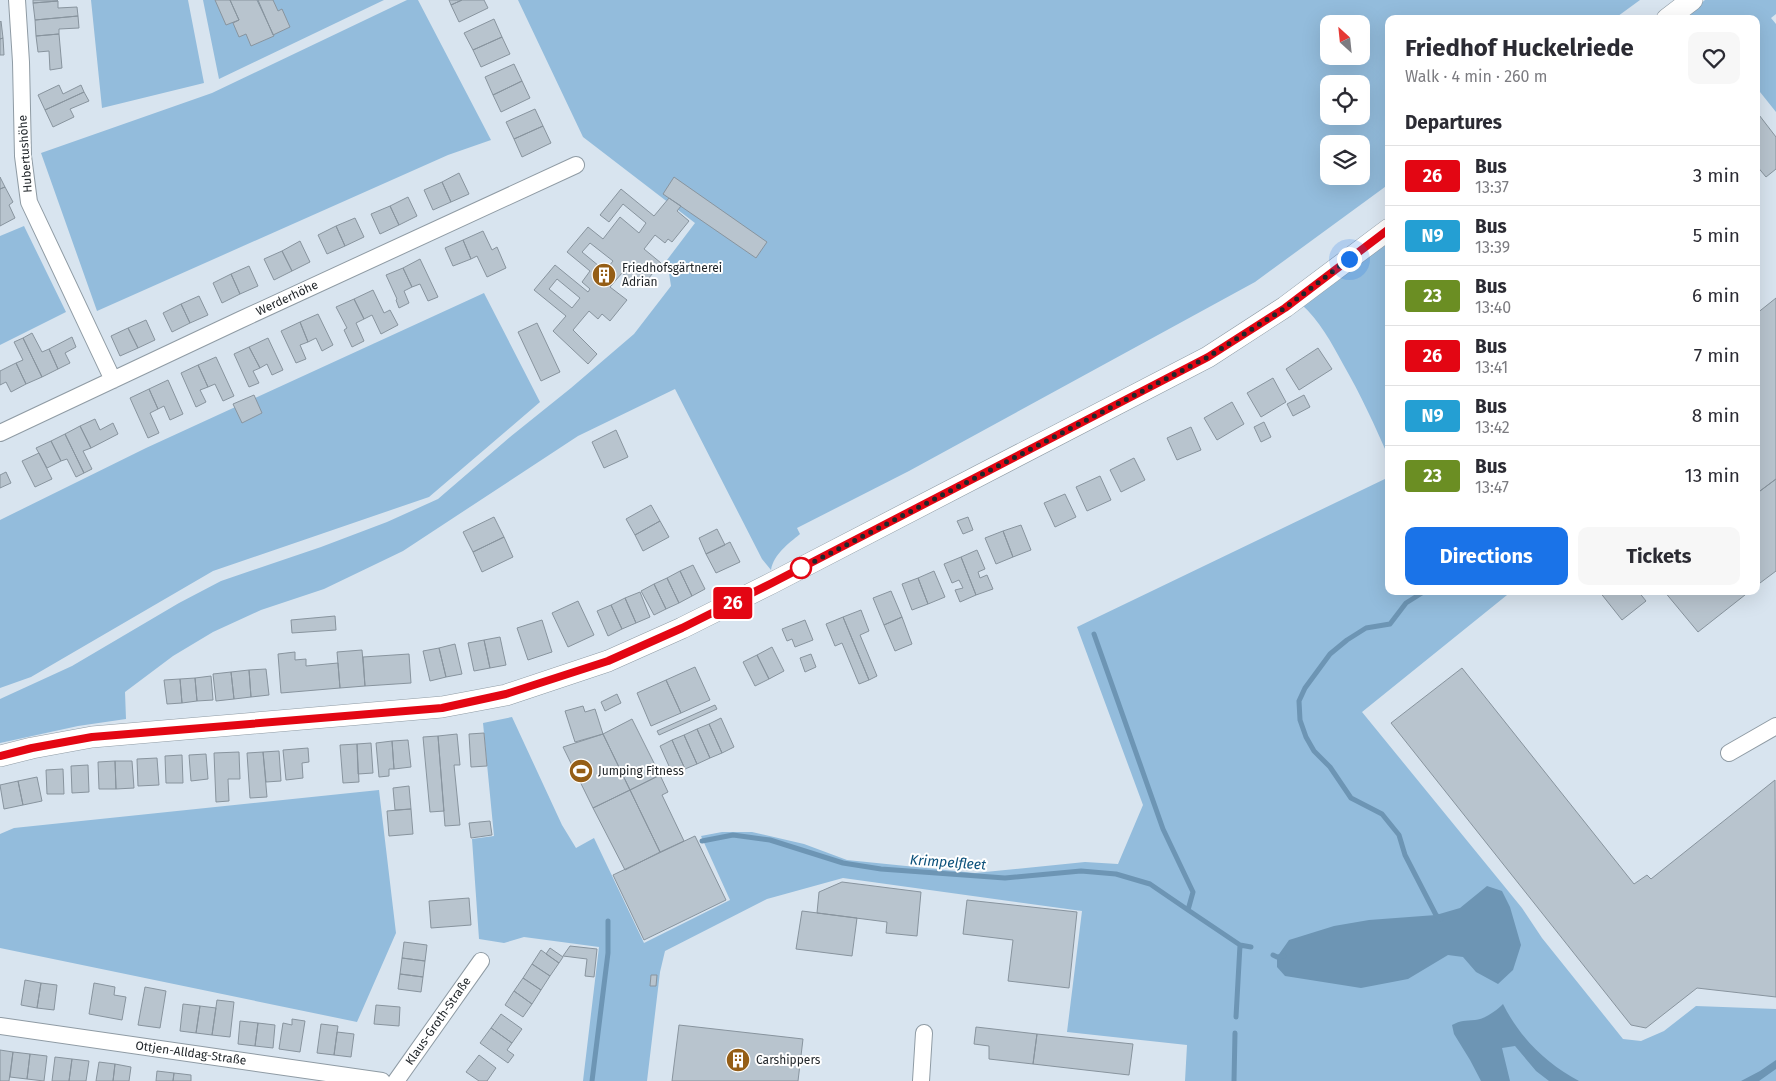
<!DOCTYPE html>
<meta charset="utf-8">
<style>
:root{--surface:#fff;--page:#f7f7f7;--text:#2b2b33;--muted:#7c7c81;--line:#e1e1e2;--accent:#1a73e8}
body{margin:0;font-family:"Fira Sans",sans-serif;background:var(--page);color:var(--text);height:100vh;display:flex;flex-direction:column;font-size:19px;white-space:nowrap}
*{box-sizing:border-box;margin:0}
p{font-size:16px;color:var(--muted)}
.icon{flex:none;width:28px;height:28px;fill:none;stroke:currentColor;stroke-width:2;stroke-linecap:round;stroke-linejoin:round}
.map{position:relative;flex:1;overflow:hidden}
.drawer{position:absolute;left:1385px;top:15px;width:375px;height:580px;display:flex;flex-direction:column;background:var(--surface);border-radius:10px;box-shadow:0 5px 20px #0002}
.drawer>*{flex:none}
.badge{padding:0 10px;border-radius:4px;font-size:18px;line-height:32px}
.needle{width:32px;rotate:333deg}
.buttons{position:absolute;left:1320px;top:15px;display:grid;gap:10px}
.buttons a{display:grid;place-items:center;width:50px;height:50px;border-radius:10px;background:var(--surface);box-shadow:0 5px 20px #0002;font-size:25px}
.you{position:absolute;width:25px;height:25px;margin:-12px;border:4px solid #fff;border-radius:50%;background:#1a73e8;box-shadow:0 0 0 8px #1a73e833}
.map>.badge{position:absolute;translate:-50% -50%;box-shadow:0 0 0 2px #fff}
h2{padding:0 20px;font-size:19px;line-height:45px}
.round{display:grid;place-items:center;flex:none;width:52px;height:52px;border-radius:10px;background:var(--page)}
.overview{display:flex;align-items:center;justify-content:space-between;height:85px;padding:0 20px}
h1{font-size:24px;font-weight:700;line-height:38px}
.button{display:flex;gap:10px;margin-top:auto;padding:10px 20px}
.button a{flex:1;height:58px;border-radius:10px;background:var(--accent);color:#fff;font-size:20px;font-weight:700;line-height:58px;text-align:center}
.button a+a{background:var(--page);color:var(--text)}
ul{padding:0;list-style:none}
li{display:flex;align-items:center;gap:15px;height:60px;padding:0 20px;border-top:1px solid var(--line)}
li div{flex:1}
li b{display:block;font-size:19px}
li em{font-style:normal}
li .badge{min-width:55px;font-weight:700;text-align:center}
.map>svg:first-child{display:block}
</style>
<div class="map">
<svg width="1776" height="1081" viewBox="0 0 1776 1081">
<rect width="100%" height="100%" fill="#d8e4ef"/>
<!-- green -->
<path fill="#93bcdc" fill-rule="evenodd" d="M91,0H188L204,83L102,108Z
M203,0H384L219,79Z
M407,0H418L491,140L448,155L97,311L41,153L212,93Z
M518,0H1640L1614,19H1389V184L1255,282L909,471L797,528L800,534C788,544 774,554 771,570L762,559L675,389L578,436L403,551L324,589L261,610L213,632L173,656L125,692L126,719L78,726L0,743V699L72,666L179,603L221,581L321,547L387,522L438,499L510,437L571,388L634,334L671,286L667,260L695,223L583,137ZM1329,24H1361V56H1329ZM1329,84H1361V116H1329ZM1329,144H1361V176H1329Z
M1705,0H1776V14L1771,18L1776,24V112L1756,87V19H1681Z
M24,226L66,312L0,345V236Z
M1389,238V458C1375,426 1361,395 1343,364C1331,342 1320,321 1301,304Z
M484,293L540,402L429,497L213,571L31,677L0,688V520L146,448Z
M1389,477V591H1512L1362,712L1522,908L1542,938L1623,1039L1641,1041L1664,1031L1696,1006L1776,1009V1081H1185L1187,1045L1067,1032L1082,911L843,878L767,899L665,951L660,972L647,1081H583L599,947L524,937L504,943L479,939L472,839L494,836L483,723L512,717L562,825L576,848L594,838L644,943L730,900L701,836L722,832H752L804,844L847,860L975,873L1085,862L1118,864L1143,805L1077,627Z
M379,790L396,933L357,1022L0,948V834L14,828Z"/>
<!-- water -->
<path fill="#6d95b4" d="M1487,886L1502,891L1510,907L1521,945L1513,970L1498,984L1476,972L1463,957L1448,955L1408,979L1361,988L1285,976L1277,967V957L1289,940L1334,926L1369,920L1436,915L1460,908Z
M1503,1004C1520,1038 1546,1063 1579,1081H1549L1536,1071L1515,1046L1502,1048L1510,1081H1481L1470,1060L1454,1034L1452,1025C1461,1020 1465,1021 1475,1020C1485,1019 1496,1011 1503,1004Z
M1776,1060V1069L1759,1081H1741L1760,1071Z"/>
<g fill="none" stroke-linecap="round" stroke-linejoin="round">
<!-- stream -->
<path stroke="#6d95b4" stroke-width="5" d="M1425,591L1406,603L1390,624L1366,628L1347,640L1330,654L1305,688L1299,701L1300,720L1306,737L1314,751L1330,767L1351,798L1382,814L1399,835L1405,855L1436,915L1441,919
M1094,634L1163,829L1193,892L1188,910L1240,945L1251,947
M702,841L733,835L770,840L843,863L881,869L1005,878L1081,871L1116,874L1150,884L1188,910
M1273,955L1277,957L1284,956
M1236,1017L1240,945
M592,1081L608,953V921
M1234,1081L1235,1033"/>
</g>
<!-- building -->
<path fill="#b8c4ce" stroke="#88949e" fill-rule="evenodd" d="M33,0H57L58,1L33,3Z
M215,0H230L239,20L226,25Z
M230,0H257L274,36L251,46L246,34L239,37L233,23L239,20Z
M258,0H273L278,11L282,9L290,27L273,35Z
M449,0H462L451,5Z
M462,0H484L488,8L459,22L451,5Z
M58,1V8L77,7L78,16L35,20L33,3Z
M78,16L79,28L59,29V34L36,36L35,20Z
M494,19L502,37L473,50L464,33Z
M1,21L3,38L0,39V22Z
M59,34L62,68L50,70L49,51L38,52L36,36Z
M502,37L510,54L481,67L473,50Z
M3,38L4,55H0V39Z
M514,64L522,81L493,95L485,77Z
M522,81L530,98L501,112L493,95Z
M59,85L63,94L81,85L84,92L45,110L38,95Z
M84,92L89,101L70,109L74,117L53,127L45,110Z
M535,109L543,126L514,139L506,122Z
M1756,111L1776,137V169L1766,177L1756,165Z
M543,126L551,143L522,157L514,139Z
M459,173L469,194L451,202L442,182Z
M0,177L5,187L0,189Z
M674,177L767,242L756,258L663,194Z
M442,182L451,202L433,210L424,190Z
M5,187L13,202L9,205L15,218L0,226V189Z
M621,189L654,216L669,198L681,206L677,211L689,221L672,242L668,239L665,243L655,235L644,249L661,263L644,284L635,277L632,281L622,273L610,287L627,300L610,321L602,314L598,319L589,311L573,330L597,354L588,364L553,331L566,316L534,290L555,265L588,292L590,289L582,282L590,271L567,252L588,227L603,239L620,217L639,233L646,223L623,204L609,222L600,215ZM590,243L613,261L605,271L582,252ZM557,279L580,298L572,308L549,289Z
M408,197L417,216L399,225L390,206Z
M390,206L399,225L380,234L371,214Z
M355,218L364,237L345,246L336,226Z
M336,226L345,246L327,254L318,235Z
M483,231L492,250L497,247L506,268L487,277L477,256L471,259L463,240Z
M463,240L471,259L453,266L445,248Z
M300,241L310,262L292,271L282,251Z
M282,251L292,271L274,280L264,259Z
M420,259L438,297L428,301L420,284L412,287L403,268Z
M249,266L258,286L240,294L231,274Z
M403,268L412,287L404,291L409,303L399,308L396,300L397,299L386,275Z
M231,274L240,294L222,303L213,283Z
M373,290L384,313L390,310L398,325L381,334L372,315L364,319L354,299Z
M199,296L208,315L190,323L181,304Z
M1776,298V479L1756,494V314Z
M354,299L364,319L356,323L364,341L352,347L344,330L347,328L336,307Z
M181,304L190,323L172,332L163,313Z
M318,314L333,345L322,351L316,338L308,342L300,322Z
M146,320L155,340L138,348L128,328Z
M300,322L308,342L300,345L306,359L296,363L281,331Z
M537,323L560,372L541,381L518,332Z
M128,328L138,348L120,356L111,336Z
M32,333L42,352L49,349L58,369L42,377L23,338Z
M72,337L76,347L65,353L70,363L58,369L49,349Z
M23,338L42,377L26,384L16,363L23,360L14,342Z
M268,338L283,370L272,375L267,364L260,368L249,347Z
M249,347L260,368L253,371L259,383L249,387L234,354Z
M1318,348L1332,369L1299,390L1286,369Z
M216,357L234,396L223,401L215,384L208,387L198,365Z
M16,363L26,384L11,392L6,382L0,385V371Z
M198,365L208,387L200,390L206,402L196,407L181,373Z
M1273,378L1286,402L1261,417L1247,393Z
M168,380L183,414L170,420L164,406L158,409L149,389Z
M149,389L158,409L150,413L159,433L148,438L130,398Z
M254,395L262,413L242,423L233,404Z
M1304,395L1310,407L1293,416L1287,404Z
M1232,402L1244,424L1217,440L1204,418Z
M95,419L100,430L113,423L118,434L91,448L80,426Z
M1264,422L1271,437L1261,442L1254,427Z
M80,426L91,448L83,451L92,469L84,473L65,434Z
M1191,427L1201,450L1177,460L1167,438Z
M616,430L628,457L604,468L592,442Z
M65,434L84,473L76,477L67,459L61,461L51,441Z
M51,441L61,461L47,468L36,448Z
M39,453L52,479L35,487L22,461Z
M1134,458L1145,480L1121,492L1110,470Z
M6,472L11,483L0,488V475Z
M1100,476L1111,500L1087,511L1076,487Z
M1776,479V571L1756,586V494Z
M1065,494L1076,517L1055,527L1044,503Z
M651,505L660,521L635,535L626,519Z
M494,517L504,537L473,552L463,532Z
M968,517L973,530L963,534L957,521Z
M660,521L669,537L643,551L635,535Z
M1021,525L1031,550L1013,557L1003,531Z
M717,529L725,545L706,554L699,538Z
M1003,531L1013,557L996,564L985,538Z
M504,537L513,557L482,572L473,552Z
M730,542L740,562L716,573L706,554Z
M977,550L985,569L978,572L980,578L987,575L993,589L976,595L961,557Z
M961,557L976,595L960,602L955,590L963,588L959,580L952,583L944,564Z
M693,565L705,589L692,596L680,571Z
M680,571L692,596L679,603L667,578Z
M934,571L945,597L928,604L918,578Z
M667,578L679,603L666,609L654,584Z
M918,578L928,604L912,610L902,584Z
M654,584L666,609L654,615L641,591Z
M891,591L902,617L884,625L873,598Z
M1599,591H1638L1646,601L1622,620Z
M1664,591H1750L1698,632Z
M640,592L650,617L636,623L625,598Z
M625,598L636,623L622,629L611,605Z
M578,601L594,635L568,647L552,613Z
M611,605L622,629L608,636L597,611Z
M861,610L869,631L860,635L877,676L869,680L843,617Z
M335,616L336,630L292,633L291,620Z
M843,617L869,680L859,684L842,643L835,646L826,624Z
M902,617L912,644L895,651L884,625Z
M542,620L552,652L528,660L517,628Z
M805,620L813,640L795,647L792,639L787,641L782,629Z
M500,637L506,665L490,668L484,640Z
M484,640L490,668L474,671L468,643Z
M455,644L462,674L446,677L439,648Z
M772,647L784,671L769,679L757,655Z
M439,648L446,677L430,681L423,651Z
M362,650L365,686L340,688L337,652Z
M295,652V660L306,659V666L338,663L340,688L281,693L278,654Z
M409,654L411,683L365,686L363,657Z
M811,654L816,667L805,672L800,658Z
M757,655L769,679L755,686L743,662Z
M695,667L710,700L681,713L666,680Z
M1462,668L1634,884L1647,875L1651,879L1775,780L1776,997L1697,988L1646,1028L1631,1025L1391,723Z
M266,669L269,695L251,697L249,670Z
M249,670L251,697L234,699L231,672Z
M231,672L234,699L216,701L213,674Z
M211,676L213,700L197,701L195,678Z
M195,678L197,701L182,703L180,679Z
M180,679L182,703L167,704L164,680Z
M666,680L681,713L651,726L637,693Z
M617,694L621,703L605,711L601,702Z
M715,705L717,709L659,735L657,731Z
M583,706L585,712L595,709L603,734L575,742L565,711Z
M721,718L734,747L722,753L709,724Z
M632,719L660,775L630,790L603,734Z
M709,724L722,753L710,758L697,729Z
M697,729L710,758L697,764L684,735Z
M484,733L487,766L471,767L469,734Z
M457,734L460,765H454L460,825L445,826L438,736Z
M603,734L630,790L593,808L563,747Z
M684,735L697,764L685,769L672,740Z
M438,736L444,811L430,812L423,737Z
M408,740L411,767L394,769L392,741Z
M672,740L685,769L673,775L660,746Z
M392,741L394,769H389V776L379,777L376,743Z
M371,743L373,773L358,774L357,744Z
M357,744L359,782L343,783L340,745Z
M308,748L309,762L302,763L303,778L286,780L283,750Z
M279,751L281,781L266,782L263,752Z
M239,752L240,779H228L229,801L216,802L214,753Z
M263,752L267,797L250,798L247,753Z
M206,754L208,779L191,781L189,755Z
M182,755L183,783H166L165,756Z
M157,758L159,785L138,786L137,759Z
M115,761L116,789H99L98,762Z
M115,761H132L134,788L116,789Z
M88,765L89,792L72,793L71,766Z
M63,769L64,794H47L46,770Z
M660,775L668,792L662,795L684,841L660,852L630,790Z
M37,777L42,801L23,805L18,781Z
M18,781L23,805L4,809L0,785Z
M409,786L411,809L395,810L393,788Z
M630,790L660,852L625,870L593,808Z
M411,809L413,834L389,836L387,811Z
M490,821L492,835L471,838L469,823Z
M695,836L726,900L644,940L613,875Z
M842,882L921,892L917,936L886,933L887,922L817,913L819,892Z
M469,898L471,925L431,928L429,901Z
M967,900L1077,912L1069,988L1008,981L1013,940L963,934Z
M802,911L857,918L852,956L796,949Z
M404,942L427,945L425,961L402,958Z
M570,946L597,949L594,977L585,976L587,959L563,956Z
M550,948L563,957L559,963L546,954Z
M541,950L559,963L550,976L532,964Z
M402,958L425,961L423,977L400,974Z
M532,964L550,976L541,990L523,978Z
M400,974L423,977L421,992L398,989Z
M651,975H657L656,986H650Z
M523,978L541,990L532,1004L514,991Z
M25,980L41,983L37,1008L21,1005Z
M41,983L57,985L54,1010L37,1008Z
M94,983L115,987L114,995L126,997L122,1020L89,1014Z
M145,987L166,991L160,1028L138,1025Z
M514,991L532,1004L523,1017L505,1005Z
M217,1000L234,1002L230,1037L212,1035Z
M183,1004L200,1006L196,1033L180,1031Z
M376,1005L400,1007L399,1026L374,1024Z
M200,1006L216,1008L212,1035L196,1033Z
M501,1014L522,1029L512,1043L491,1028Z
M292,1019L305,1021L300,1052L279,1049L283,1023L292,1025Z
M240,1021L258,1023L255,1046L238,1044Z
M258,1023L275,1025L273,1048L255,1046Z
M321,1024L338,1026L334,1055L317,1053Z
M679,1025L803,1039L798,1081H672Z
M976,1027L1037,1034L1033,1064L989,1059V1046L974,1044Z
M491,1028L512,1043L507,1050L514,1055L508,1063L480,1043Z
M337,1032L354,1034L351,1057L334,1055Z
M1037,1034L1133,1044L1129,1075L1033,1064Z
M0,1050L13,1052L9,1081H0Z
M13,1052L30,1054L27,1079L10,1077Z
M30,1054L47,1056L44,1081L27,1079Z
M479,1055L496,1068L487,1081H479L466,1072Z
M55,1057L72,1059L69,1081H52Z
M72,1059L89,1061L86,1081H69Z
M99,1062L115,1064L113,1081H96Z
M115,1064L131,1067L129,1081H113Z
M157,1071L174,1073L173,1081H156Z
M174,1073L191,1075V1081H173Z"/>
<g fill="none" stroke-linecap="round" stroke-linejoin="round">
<!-- minor casing -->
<g stroke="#8f9ba4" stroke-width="18">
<path id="minor" d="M17,0L21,62L23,156L29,202L113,380
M0,433L240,320L576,165
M1729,753L1776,726
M0,1026L382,1081
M396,1081L481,961
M921,1081L924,1033"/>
</g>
<!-- tertiary casing -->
<g stroke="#8f9ba4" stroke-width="22">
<path id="tertiary" d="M1667,19L1692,0
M0,756L32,748L92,737L442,707L506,695L608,661L682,628L772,583L1208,357L1285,307L1389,229"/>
</g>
<!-- minor -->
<use href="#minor" stroke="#fff" stroke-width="16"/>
<!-- tertiary -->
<use href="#tertiary" stroke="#fff" stroke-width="21"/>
</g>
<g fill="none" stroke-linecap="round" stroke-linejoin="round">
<!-- line casing -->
<g stroke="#fff" stroke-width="11">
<path id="line" d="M0,756L32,748L92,737L442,708L506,694L608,661L682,628L772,583L1208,357L1285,308L1389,229"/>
</g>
<!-- line -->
<use href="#line" stroke="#e30613" stroke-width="8"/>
<!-- walk -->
<path stroke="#22272b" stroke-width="5" stroke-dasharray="0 9" d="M801,568L796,571L1208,357L1285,308L1349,259"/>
</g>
<!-- icons -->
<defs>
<g id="building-disc" transform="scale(1.25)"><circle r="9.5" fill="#955e16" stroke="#fff"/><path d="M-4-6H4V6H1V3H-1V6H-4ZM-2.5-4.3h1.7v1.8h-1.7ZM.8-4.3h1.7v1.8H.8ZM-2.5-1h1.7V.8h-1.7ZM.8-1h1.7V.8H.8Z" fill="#fff"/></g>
<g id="stadium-disc" transform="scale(1.25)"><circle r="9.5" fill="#955e16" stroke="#fff"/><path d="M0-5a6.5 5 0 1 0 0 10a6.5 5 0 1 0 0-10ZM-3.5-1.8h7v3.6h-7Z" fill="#fff"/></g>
</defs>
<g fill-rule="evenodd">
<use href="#building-disc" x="604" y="275"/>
<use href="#stadium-disc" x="581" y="771"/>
<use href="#building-disc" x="738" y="1060"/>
</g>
<!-- markers -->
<circle fill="#fff" stroke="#e30613" stroke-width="2.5" cx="801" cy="568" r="10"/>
<g text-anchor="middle" stroke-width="4" stroke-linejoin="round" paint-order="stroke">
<!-- street labels -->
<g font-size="12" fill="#22272b" stroke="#fff">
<text transform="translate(25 154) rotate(-94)" y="4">Hubertushöhe</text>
<text transform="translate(287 298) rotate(-25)" y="4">Werderhöhe</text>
<text transform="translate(438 1021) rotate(-55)" y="4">Klaus-Groth-Straße</text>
<text transform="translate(191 1053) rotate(8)" y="4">Ottjen-Alldag-Straße</text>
</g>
<!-- poi labels -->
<g font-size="12" fill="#22272b" stroke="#fff" text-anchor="start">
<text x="622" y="272">Friedhofsgärtnerei<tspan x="622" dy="14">Adrian</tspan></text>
<text x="598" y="775">Jumping Fitness</text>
<text x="756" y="1064">Carshippers</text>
</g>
<!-- water labels -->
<g font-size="14" font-style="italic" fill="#0c517b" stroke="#fff">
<text transform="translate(948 862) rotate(4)" y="5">Krimpelfleet</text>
</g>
</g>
</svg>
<div class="buttons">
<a><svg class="needle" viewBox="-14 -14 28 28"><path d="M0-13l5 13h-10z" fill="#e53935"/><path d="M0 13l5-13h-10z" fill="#7c7c81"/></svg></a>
<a><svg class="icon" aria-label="locate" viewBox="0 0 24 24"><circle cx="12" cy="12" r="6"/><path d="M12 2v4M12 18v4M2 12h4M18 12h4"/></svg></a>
<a><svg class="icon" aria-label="layers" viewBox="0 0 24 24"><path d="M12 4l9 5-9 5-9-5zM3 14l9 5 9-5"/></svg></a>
</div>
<div class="you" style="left:1349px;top:259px"></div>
<b class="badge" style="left:733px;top:603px;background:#e30613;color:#fff">26</b>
<section class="drawer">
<div class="overview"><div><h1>Friedhof Huckelriede</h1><p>Walk · 4 min · 260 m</p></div><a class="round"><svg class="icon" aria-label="heart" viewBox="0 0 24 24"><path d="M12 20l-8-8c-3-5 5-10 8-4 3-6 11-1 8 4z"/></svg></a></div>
<h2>Departures</h2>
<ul>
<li><span class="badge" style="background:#e30613;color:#fff">26</span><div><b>Bus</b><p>13:37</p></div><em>3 min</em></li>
<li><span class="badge" style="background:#249fd3;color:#fff">N9</span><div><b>Bus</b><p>13:39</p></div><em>5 min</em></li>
<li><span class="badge" style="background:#6b8e23;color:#fff">23</span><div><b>Bus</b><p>13:40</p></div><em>6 min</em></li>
<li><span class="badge" style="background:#e30613;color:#fff">26</span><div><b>Bus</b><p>13:41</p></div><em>7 min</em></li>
<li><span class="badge" style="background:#249fd3;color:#fff">N9</span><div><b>Bus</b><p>13:42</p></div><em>8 min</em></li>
<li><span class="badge" style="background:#6b8e23;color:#fff">23</span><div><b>Bus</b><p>13:47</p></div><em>13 min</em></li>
</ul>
<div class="button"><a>Directions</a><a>Tickets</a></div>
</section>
</div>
